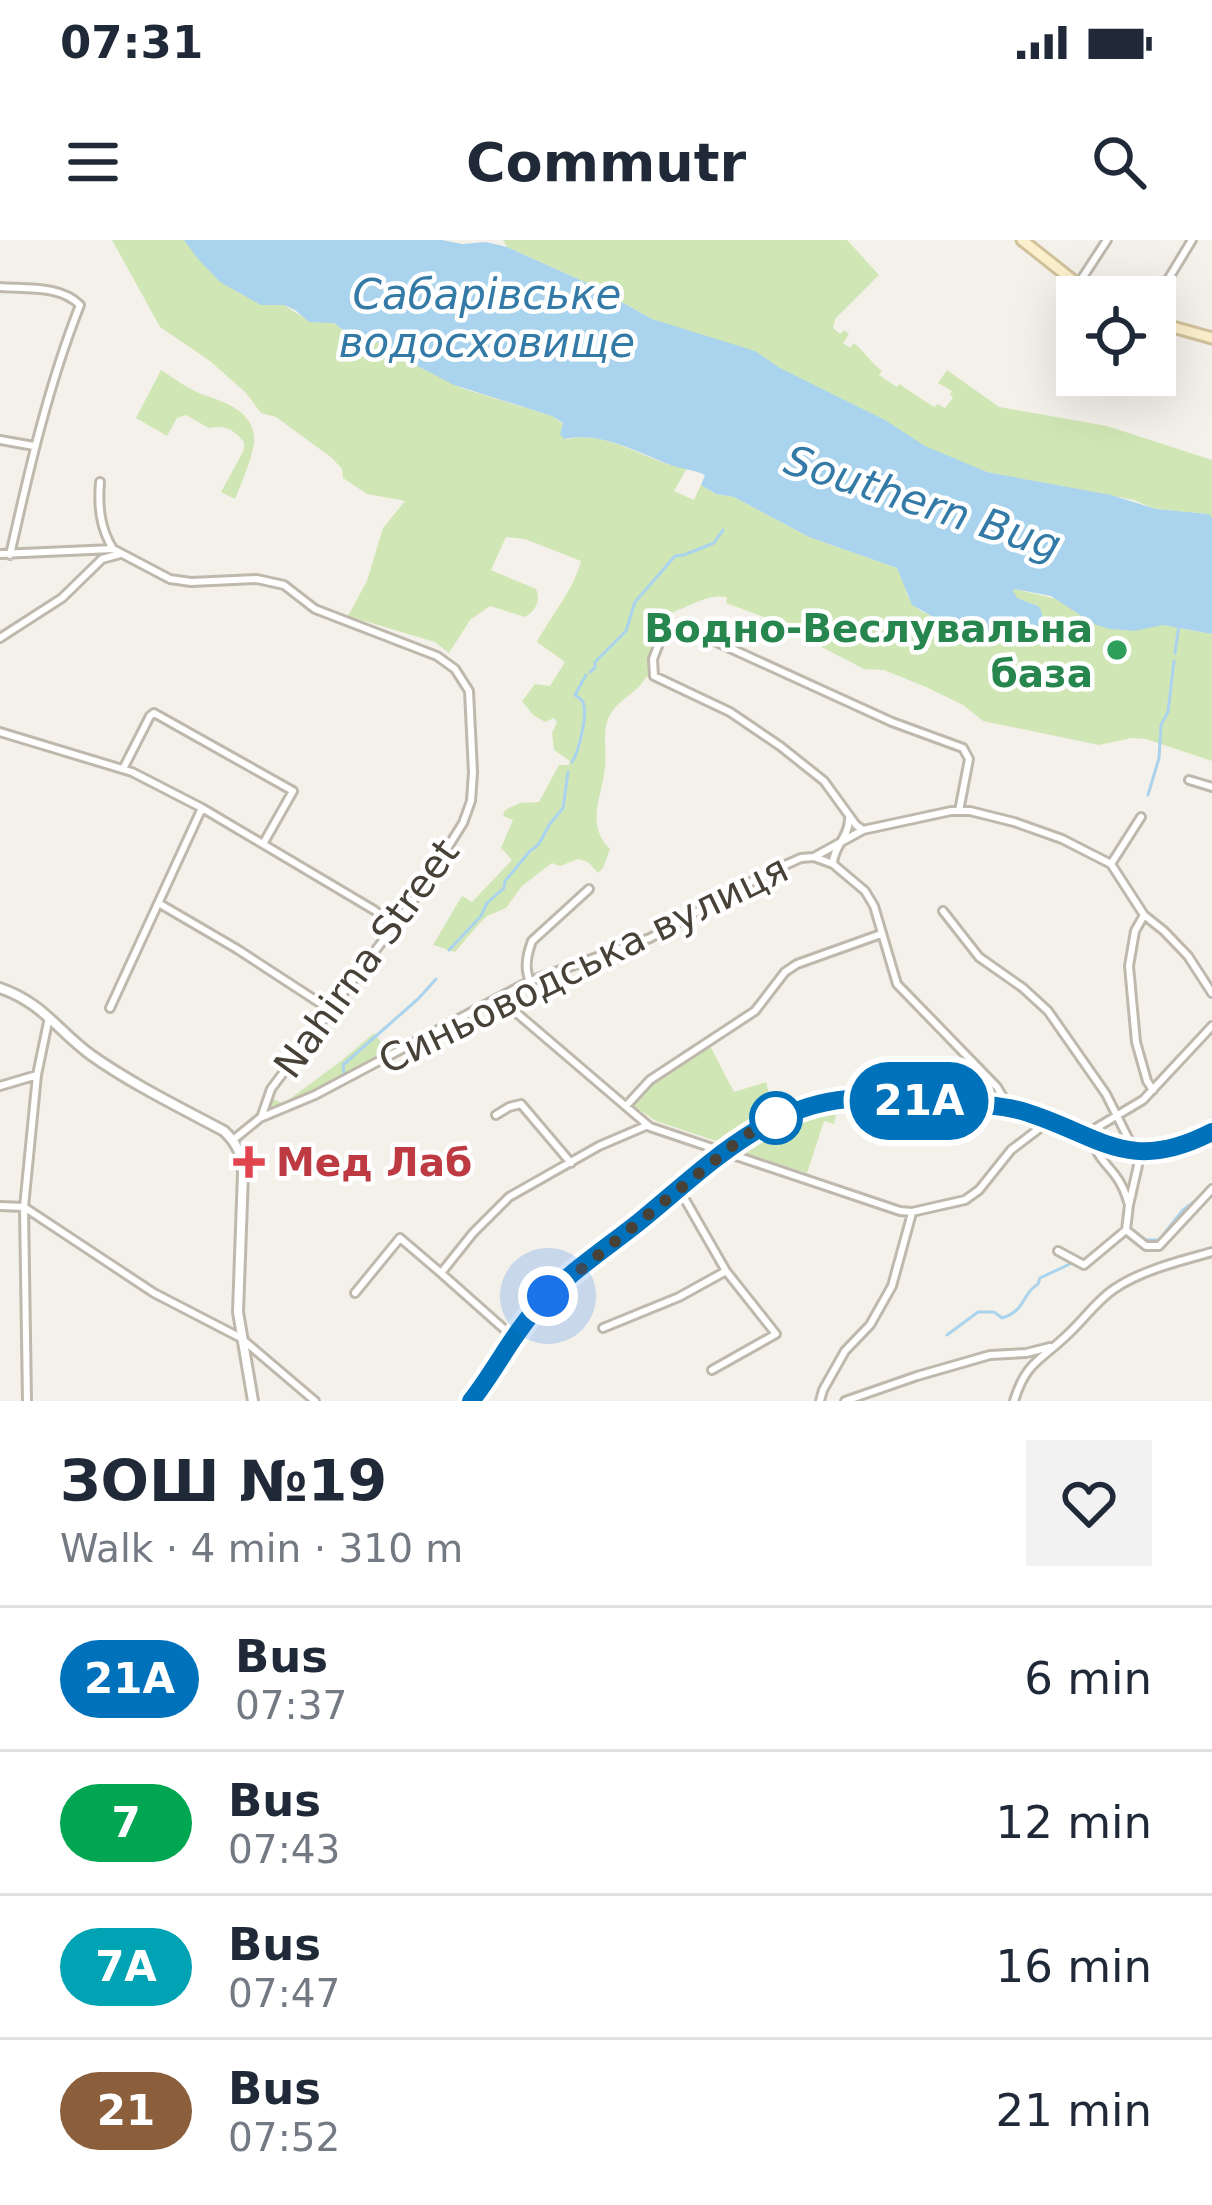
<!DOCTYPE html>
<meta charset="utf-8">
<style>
:root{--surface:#fff;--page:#f2f2f3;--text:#1f2937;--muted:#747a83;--line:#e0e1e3}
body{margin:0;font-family:"DejaVu Sans",sans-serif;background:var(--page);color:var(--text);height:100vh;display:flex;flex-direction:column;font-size:45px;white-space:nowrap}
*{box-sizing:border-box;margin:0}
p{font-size:39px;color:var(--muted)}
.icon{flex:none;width:66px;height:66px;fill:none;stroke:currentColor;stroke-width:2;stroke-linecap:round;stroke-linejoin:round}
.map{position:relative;height:1161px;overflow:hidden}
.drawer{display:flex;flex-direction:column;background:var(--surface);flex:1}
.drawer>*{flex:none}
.badge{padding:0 24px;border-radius:39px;font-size:42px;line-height:78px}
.tools{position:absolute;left:1056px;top:36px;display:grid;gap:24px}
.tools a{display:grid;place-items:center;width:120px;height:120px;border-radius:0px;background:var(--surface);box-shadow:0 12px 48px #0002;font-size:60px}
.you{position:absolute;width:60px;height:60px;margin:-30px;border:9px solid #fff;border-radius:50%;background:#1a73e8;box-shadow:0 0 0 18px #1a73e833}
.map>.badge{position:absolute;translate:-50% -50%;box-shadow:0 0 0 6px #fff}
.round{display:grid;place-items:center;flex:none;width:126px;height:126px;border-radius:0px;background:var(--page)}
.headline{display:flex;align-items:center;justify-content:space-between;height:204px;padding:0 60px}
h1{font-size:57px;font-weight:700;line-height:90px}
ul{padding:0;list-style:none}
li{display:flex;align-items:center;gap:36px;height:144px;padding:0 60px;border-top:3px solid var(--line)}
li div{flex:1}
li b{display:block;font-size:45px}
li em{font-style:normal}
li .badge{min-width:132px;font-weight:700;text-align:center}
.status{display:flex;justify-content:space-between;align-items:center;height:84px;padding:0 60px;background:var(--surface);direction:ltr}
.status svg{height:33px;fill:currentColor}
header{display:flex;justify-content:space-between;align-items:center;height:156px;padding:0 60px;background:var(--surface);font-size:54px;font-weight:700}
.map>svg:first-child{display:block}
</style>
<div class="status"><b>07:31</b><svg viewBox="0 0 49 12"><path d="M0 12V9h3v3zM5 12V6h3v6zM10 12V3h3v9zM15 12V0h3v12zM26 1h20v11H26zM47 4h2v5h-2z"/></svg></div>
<header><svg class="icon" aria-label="menu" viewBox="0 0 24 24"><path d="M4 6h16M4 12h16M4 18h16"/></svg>Commutr<svg class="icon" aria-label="search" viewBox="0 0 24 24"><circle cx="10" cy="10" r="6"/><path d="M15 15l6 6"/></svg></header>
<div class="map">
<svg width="1212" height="1161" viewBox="0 0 1212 1161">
<rect width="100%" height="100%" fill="#f4f1ea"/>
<!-- green -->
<path fill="#d1e6b5" d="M112,0H206L272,64L284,65L301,76L334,83L346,92L378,102L404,119L461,148L552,176L563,184L567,199C610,189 647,224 687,228L674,251L694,260L701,245L716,254L734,257L809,297L897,328L904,341L908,357L919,370L951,386L977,393L1025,394L1038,366L1017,358L1001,360L1015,349L1163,385L1212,394V521L1146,499L1132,498L1099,505L983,481L963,465L926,447L884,430L864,429L764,377L726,363L727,357C712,355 704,359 690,365C684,368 678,369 672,373C658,384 655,419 654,436L646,437C637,454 617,459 608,479C602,495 607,510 605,527C603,555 584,584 610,609L603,628L598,633L588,622L578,619L560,626L552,623L522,646L506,668L487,676L478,685L455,712L433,705L462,656L472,662L512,620L501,608L513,580L503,576L505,570L520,563L539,562L559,525H569L570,521L554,510L552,493L557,482L554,478L545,482L533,475L522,461L535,444L550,446L565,422L537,402C552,374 573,351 581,321L525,299L506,297L491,330L536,349C541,360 536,371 525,377L490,366L470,380L449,413L435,402L348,376L367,341L383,288L405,261L367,254L343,238L342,229L332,218L276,177L261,173L246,153L210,121L160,87Z
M503,0H847L879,35L835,79L833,88L840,94L844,90L849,94L843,103L850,108L854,103C865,112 869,121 882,131L879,135L897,147L899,144L934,167L938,164L945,168L953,158L950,154L952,151L938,143L947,130L999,167L1107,186L1212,220V278L1208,274L1155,269L1134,260L987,232L916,212L744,113L652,79L589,44L507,7Z
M161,130C174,138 189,150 204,155C226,162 257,173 254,203C251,222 242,241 235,259L221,252L244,210V202C233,189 225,185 209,188L186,175L177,178L167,196L136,178Z
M374,793L391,815L315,855L276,870L271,869L270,857L283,864L341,821Z
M708,802L734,852L766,842L773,870L755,879L722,903L656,881L629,863L650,841Z
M833,865L832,874L836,875L834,884L824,881L807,933L742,912L740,907L775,884L813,872V868Z"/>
<!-- water -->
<path fill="#aad3ed" d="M184,0H442L462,4L486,2L507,7L589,44L652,79L755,111L780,128L885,180L925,206L987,232L1111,255L1156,269L1209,274L1212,278V394L1163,385L1134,391L1109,389L1094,384L1051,356L1015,349L1013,351L1017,358L1038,366L1041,370L1043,377L1038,389L1025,394H991L968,391L944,383L912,365L897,328L809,297L734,257L716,254L701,245L705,235C693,229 680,229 668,224C635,211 600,191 564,199L560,194L563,183L552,176L454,145L404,119L382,104L346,92L334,83L309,82L295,70L284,65H261L220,42L198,19Z"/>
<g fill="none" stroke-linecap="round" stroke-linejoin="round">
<!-- stream -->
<path stroke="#aad3ed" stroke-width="3" d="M1175,413L1179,385
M590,432L595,428V422L626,391L635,362L675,316L684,315L714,303L723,290
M572,522C579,511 588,475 583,462C581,459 578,457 575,455L586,435
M1148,555L1159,518L1161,485L1168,472L1174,421
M449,710L481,676L487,663L504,648L505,641L530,611L539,604L549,585L563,568L568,532
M344,834L343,825L418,759L436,739
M1146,1000H1159L1183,970L1203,955
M947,1095L978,1072H994L1002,1078C1026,1071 1022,1053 1038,1044L1040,1038L1072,1023"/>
<!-- minor casing -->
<g stroke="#bfb8ad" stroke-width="12">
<path id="minor" d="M1079,43L1107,0
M0,47C26,49 60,45 80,65C48,146 29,230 10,315
M1155,61L1192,0
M0,200L34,206
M100,242C98,266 100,288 113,309L170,339L191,342L257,339L284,345L315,369L437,416L455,429L469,451L473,532L471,561L463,583L421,650L271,849L262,875
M0,314L113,309
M0,398L62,358L102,319L120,314
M0,492L132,532L202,568L374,670L393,685
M123,529L150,476L154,473L293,551L263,604
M1189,540L1212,547
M863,590L856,585L824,541L780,506L730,472L654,436L653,419L660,401L674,395L710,399L892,482L963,508L969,519L959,571
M814,617L863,590L951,571H970L1014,582L1062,599L1111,624L1144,675L1164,691L1188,716L1212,753
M833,624C833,607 849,597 849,579
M1111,624L1141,577
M160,664L237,709L329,769
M943,671L979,717L1023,748L1048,771L1106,854L1133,908
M1144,675L1135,691L1129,726L1136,802L1147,841L1153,850
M530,741C524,729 527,714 532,701L589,649
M499,758L650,887L900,971L912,972L965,960L979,950L1011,910L1049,881
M110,768L202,568
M0,846L37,835
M626,866L650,840L755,771L785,732L797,724L881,694
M496,875L509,867L521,864L571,923
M233,900L260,878L315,855L530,741L650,698L767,633L801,618L814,617L833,624L865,651L874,666L897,744L997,847L1010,869
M1141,912L1129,965L1126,990L1146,1006H1159L1212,949
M679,949L726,1031L776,1094L712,1130
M1129,965C1126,954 1122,944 1115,935C1103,919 1089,911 1096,888L1143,860L1212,786
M0,966L24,967L154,1053L241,1098L315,1161
M1058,1011L1084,1025L1126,990
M441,1033L513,1097
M355,1053L400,998L441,1033L473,993L509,957L599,906L648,885
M603,1088L679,1057L726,1031
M27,1161L24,967L37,835L49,777
M820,1161L823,1150L845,1111L870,1085L892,1046L912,973
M845,1161L917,1136L990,1115L1026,1113L1050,1107
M1014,1161C1026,1122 1040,1121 1066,1096C1083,1081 1095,1062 1114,1049C1142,1030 1180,1021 1212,1012"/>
</g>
<!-- tertiary casing -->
<g stroke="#bfb8ad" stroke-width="14">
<path id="tertiary" d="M0,748C43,763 57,790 91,815C132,844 179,867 224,891C237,903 242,915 243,933L238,1072L253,1161"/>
</g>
<!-- secondary casing -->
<g stroke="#d1c29c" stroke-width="15">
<path id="secondary" d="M1022,0L1094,57
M1155,82L1212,98
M471,1161L530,1074L548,1056L746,895L795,870L845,859L867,858C898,860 930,862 961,865C979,866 999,866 1017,870C1098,889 1123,938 1212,892"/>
</g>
<!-- minor -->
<use href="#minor" stroke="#fff" stroke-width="6"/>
<!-- tertiary -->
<use href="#tertiary" stroke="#fff" stroke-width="8"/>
<!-- secondary -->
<use href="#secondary" stroke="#fcefcc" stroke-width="9"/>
</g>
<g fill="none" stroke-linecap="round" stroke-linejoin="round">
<!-- line casing -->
<g stroke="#fff" stroke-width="27">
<path id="line" d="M471,1161C494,1132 510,1099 534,1071C562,1037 604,1010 639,982C702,931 763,866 848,859C875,857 903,860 930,862C960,864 993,863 1022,871C1099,894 1127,936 1212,892"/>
</g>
<!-- line -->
<use href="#line" stroke="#0072bc" stroke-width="18"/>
<!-- walk -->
<path stroke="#484138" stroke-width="12" stroke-dasharray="0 21.6" d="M548,1056L746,895L776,878"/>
</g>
<!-- markers -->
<circle fill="#2e9e5b" stroke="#fff" stroke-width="4.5" cx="1117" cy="410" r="12"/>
<circle fill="#fff" stroke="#0072bc" stroke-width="6" cx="776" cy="878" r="24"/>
<path fill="#e0444e" stroke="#fff" stroke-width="4.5" d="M243 904h12v12h12v12h-12v12h-12v-12h-12v-12h12z"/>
<g text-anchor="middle" stroke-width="9" stroke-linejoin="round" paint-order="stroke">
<!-- leisure labels -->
<g font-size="39" font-weight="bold" fill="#27864d" stroke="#fff" text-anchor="end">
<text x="1093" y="402">Водно-Веслувальна<tspan x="1093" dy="45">база</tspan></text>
</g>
<!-- street labels -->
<g font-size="39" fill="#484138" stroke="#fff">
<text transform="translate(366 718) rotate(-54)" y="14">Nahirna Street</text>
<text transform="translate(583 724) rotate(-26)" y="14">Синьоводська вулиця</text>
</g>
<!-- health labels -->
<g font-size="39" font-weight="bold" fill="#be3a42" stroke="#fff" text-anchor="start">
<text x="276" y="936">Мед Лаб</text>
</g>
<!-- water labels -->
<g font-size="42" font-style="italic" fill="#347aa7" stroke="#fff">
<text x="487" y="69">Сабарівське<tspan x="487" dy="48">водосховище</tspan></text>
<text transform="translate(923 262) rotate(18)" y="15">Southern Bug</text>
</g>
</g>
</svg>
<div class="tools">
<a><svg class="icon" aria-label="locate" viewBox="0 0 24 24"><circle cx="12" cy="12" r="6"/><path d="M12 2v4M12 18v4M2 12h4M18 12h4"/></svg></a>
</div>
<div class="you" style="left:548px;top:1056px"></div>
<b class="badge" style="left:919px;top:861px;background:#0072bc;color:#fff">21А</b>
</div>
<section class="drawer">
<div class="headline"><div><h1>ЗОШ №19</h1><p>Walk · 4 min · 310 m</p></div><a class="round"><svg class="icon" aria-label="heart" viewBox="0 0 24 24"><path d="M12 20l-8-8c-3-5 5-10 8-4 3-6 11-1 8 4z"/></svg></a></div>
<ul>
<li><span class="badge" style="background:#0072bc;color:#fff">21А</span><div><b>Bus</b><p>07:37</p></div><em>6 min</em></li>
<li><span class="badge" style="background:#00a651;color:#fff">7</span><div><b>Bus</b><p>07:43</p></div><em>12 min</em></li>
<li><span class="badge" style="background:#00a3b4;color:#fff">7А</span><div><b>Bus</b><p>07:47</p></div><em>16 min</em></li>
<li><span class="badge" style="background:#8b5e3c;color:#fff">21</span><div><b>Bus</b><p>07:52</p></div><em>21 min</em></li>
</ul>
</section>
